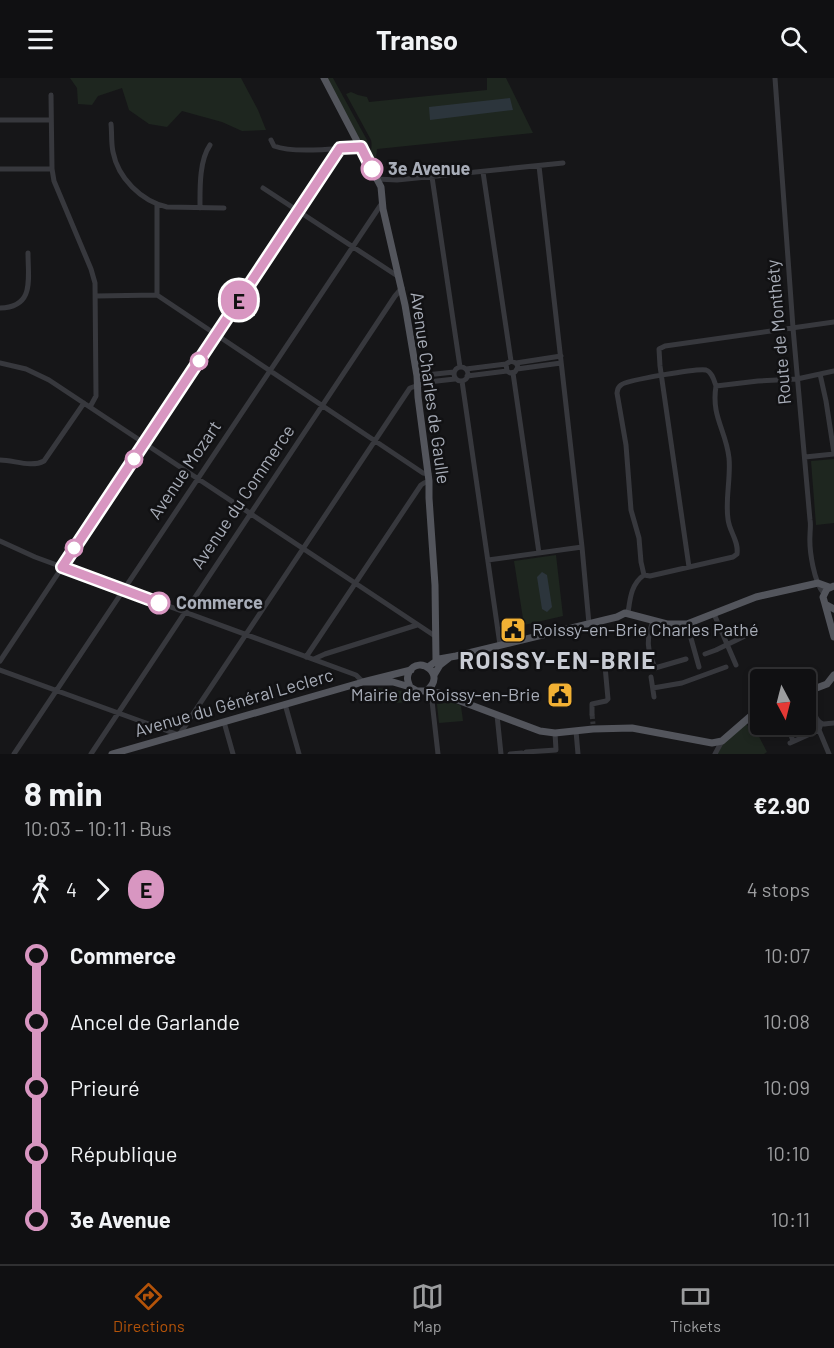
<!DOCTYPE html>
<meta charset="utf-8">
<style>
:root{--surface:#101012;--page:#1e1e20;--text:#f1f3f6;--muted:#9c9d9f;--line:#303032;--accent:#b45309}
body{margin:0;font-family:Barlow,sans-serif;background:var(--page);color:var(--text);height:100vh;display:flex;flex-direction:column;font-size:22px;white-space:nowrap}
*{box-sizing:border-box;margin:0}
p{font-size:20px;color:var(--muted)}
.icon{flex:none;width:33px;height:33px;fill:none;stroke:currentColor;stroke-width:2;stroke-linecap:round;stroke-linejoin:round}
.map{position:relative;height:676px;overflow:hidden}
.drawer{display:flex;flex-direction:column;background:var(--surface);flex:1}
.drawer>*{flex:none}
.badge{padding:0 12px;border-radius:20px;font-size:21px;line-height:39px}
.needle{width:39px;rotate:173deg}
.tools{position:absolute;left:750px;top:591px;display:grid;gap:12px}
.tools a{display:grid;place-items:center;width:66px;height:66px;border-radius:6px;background:var(--surface);box-shadow:0 3px 9px #0003,0 0 0 2px var(--line);font-size:30px}
.map>.badge{position:absolute;translate:-50% -50%;box-shadow:0 0 0 3px #fff}
.legs{display:flex;align-items:center;gap:9px;height:66px;padding:0 24px;font-size:20px}
.legs p{margin-inline-start:auto}
.overview{display:flex;align-items:center;justify-content:space-between;height:102px;padding:0 24px}
h1{font-size:33px;font-weight:700;line-height:45px}
ul{padding:0 24px;list-style:none}
li{display:flex;align-items:center;gap:21px;height:66px;font-size:22px}
li i{display:grid;place-items:center;width:9px;height:100%;margin:0 8px;background:currentColor}
li i::after{content:'';width:15px;height:15px;margin:-8px;border:4px solid;border-radius:50%;background:var(--surface)}
li p{margin-inline-start:auto}
li:first-child i{background:linear-gradient(#0000 50%,currentColor 0)}
li:last-child i{background:linear-gradient(currentColor 50%,#0000 0)}
header{display:flex;justify-content:space-between;align-items:center;height:78px;padding:0 24px;background:var(--surface);font-size:27px;font-weight:700}
.dock{display:flex;justify-content:space-around;align-items:center;height:84px;border-top:2px solid var(--line);background:var(--surface);font-size:16px;color:var(--muted)}
.dock a{display:grid;justify-items:center;gap:3px}
.dock .selected{color:var(--accent)}
.map>svg:first-child{display:block}
</style>
<header><svg class="icon" aria-label="menu" viewBox="0 0 24 24"><path d="M4 6h16M4 12h16M4 18h16"/></svg>Transo<svg class="icon" aria-label="search" viewBox="0 0 24 24"><circle cx="10" cy="10" r="6"/><path d="M15 15l6 6"/></svg></header>
<div class="map">
<svg width="834" height="676" viewBox="0 0 834 676">
<rect width="100%" height="100%" fill="#161618"/>
<!-- green -->
<path fill="#1e261f" d="M70,0H241L258,32L266,52L242,53L222,44L182,33L167,49L149,46L129,32L122,10L98,18L92,27L78,26L77,10Z
M327,0H333L367,62L369,68L368,73H366Z
M487,0H506L533,55L377,71L376,80H371C369,75 373,70 371,62L346,16L351,14L358,17L367,19L369,24L487,12Z
M834,381V445L816,447L811,383Z
M556,477L563,538L524,547L514,483Z
M377,610L401,613L415,617L416,623L396,625L382,624Z
M453,624L461,628L463,643L439,645L437,626Z
M746,646L751,651L756,653L767,674L764,676H715L716,671Z"/>
<!-- water -->
<path fill="#2c353c" d="M510,20L513,32L430,42L429,29Z
M542,494L547,497L552,529L547,534L542,531L537,499Z"/>
<g fill="none" stroke-linecap="round" stroke-linejoin="round">
<!-- minor-tunnel -->
<path stroke="#333438" stroke-width="5" stroke-dasharray="5 2.5" stroke-linecap="butt" d="M592,636L593,646"/>
<!-- minor -->
<path stroke="#37383d" stroke-width="5" d="M775,0L793,250L810,442C811,447 810,452 810,457C809,473 814,504 824,516
M51,17L52,91L54,103L91,191L95,205L96,318L90,329
M0,42H51
M111,46C112,55 111,65 113,74C118,100 141,123 167,129L224,130
M271,62L274,68C295,76 338,70 361,69
M539,88L582,469L589,546
M0,91H52
M483,94L511,283
M432,99L460,289
M377,101L397,102L563,85
M263,110L399,199
M200,130C200,111 199,83 210,67
M157,217V127
M96,218L157,217L423,395L429,396
M0,230C35,229 28,201 28,175
M0,285L26,291L49,302L435,558
M516,285L518,289L515,294L510,295L507,293L506,286L511,283L516,285L561,278
M454 296a7 7 0 1 1 14 0a7 7 0 1 1-14 0Z
M466,291L506,286
M517,291L561,285
M513,295L539,475
M820,296L826,323L834,375
M417,298L454,294
M467,298L507,293
M462,303L500,567
M805,379L834,376
M0,382C14,382 31,390 44,383L84,325
M0,463L35,479L356,597L363,604
M488,482L582,469
M689,489L660,288L659,271L665,268L834,244
M644,497L641,484L639,460L631,432L626,367L617,315C618,311 617,310 621,307C626,302 699,290 706,292C712,294 714,302 716,308
M628,535C630,521 631,506 644,497L650,498L733,479L737,476C739,463 729,453 728,441C725,421 731,400 729,380C726,352 711,339 716,308L758,303L797,301L834,293
M714,536L736,587
M653,543C646,562 647,571 655,590L686,581
M687,546L699,589
M705,576L716,572L749,556
M306,579L421,407L424,405L429,403
M314,581L325,576L417,547
M0,583L340,70
M0,592L179,657L410,310L428,304L455,301
M651,599L654,619
M653,610L682,605L726,589
M808,613C810,622 813,643 823,646C825,646 832,645 834,645
M431,614L438,676
M285,626L299,676
M592,636V626L606,623L608,621L605,588L607,586L628,584
M497,637L501,676
M224,644L233,676
M787,646L793,663
M819,652L829,676
M576,653L578,676
M790,665L819,652L821,645
M526,674L556,672L555,655
M14,676L382,125
M91,676L395,218L402,210
M510,676L522,675
M715,676L722,663"/>
<!-- major -->
<path stroke="#53555c" stroke-width="7" d="M324,0L381,109L383,131L405,227L417,298L418,319L429,403V420L435,507L436,582
M834,508L827,511L823,519L825,526L834,531
M825,526L834,559
M428,589L439,581L456,578L617,539L625,535L667,546H687L756,519L818,505L829,509
M434,597L440,587L449,580
M363,604H393L410,609L417,613H426L439,615L540,653L555,655L593,651L632,650L712,665L722,663L760,630
M410,609C408,604 406,600 409,594C419,576 448,597 426,613
M806,614L827,606L834,597
M112,676L363,604L411,592"/>
</g>
<g fill="none" stroke-linecap="round" stroke-linejoin="round">
<!-- line-1 casing -->
<g stroke="#fff" stroke-width="14">
<path id="line-1" d="M159,525L62,489L340,70L361,69L372,91"/>
</g>
<!-- line-1 -->
<use href="#line-1" stroke="#d896c1" stroke-width="9"/>
</g>
<!-- icons -->
<defs>
<g id="civic-square" transform="scale(1.35)"><rect x="-9" y="-9" width="18" height="18" rx="4" fill="#f2b134" stroke="#111113"/><path d="M-.6-6.5H3V-4.5H.6V-3L4-1V1h2V6H-6V1h2V-1L-.6-3ZM-1.2 2.5V6h2.4V2.5Z" fill="#111"/></g>
</defs>
<g fill-rule="evenodd">
<use href="#civic-square" x="513" y="552"/>
<use href="#civic-square" x="560" y="617"/>
</g>
<!-- markers -->
<g fill="#fff" stroke="#d896c1" stroke-width="3">
<circle cx="372" cy="91" r="10"/>
<circle cx="199" cy="283" r="8"/>
<circle cx="134" cy="381" r="8"/>
<circle cx="74" cy="470" r="8"/>
<circle cx="159" cy="525" r="10"/>
</g>
<g text-anchor="middle" stroke-width="5" stroke-linejoin="round" paint-order="stroke">
<!-- stop labels -->
<g font-size="18" font-weight="bold" fill="#a8adb8" stroke="#111113" text-anchor="start">
<text x="388" y="97">3e Avenue</text>
<text x="176" y="531">Commerce</text>
</g>
<!-- street labels -->
<g font-size="18" fill="#a8adb8" stroke="#111113">
<text transform="translate(779 254) rotate(-95)" y="6">Route de Monthéty</text>
<text transform="translate(430 310) rotate(82)" y="6">Avenue Charles de Gaulle</text>
<text transform="translate(185 392) rotate(-56)" y="6">Avenue Mozart</text>
<text transform="translate(243 419) rotate(-56)" y="6">Avenue du Commerce</text>
<text transform="translate(234 625) rotate(-16)" y="6">Avenue du Général Leclerc</text>
</g>
<!-- poi labels -->
<g font-size="18" fill="#a8adb8" stroke="#111113" text-anchor="start">
<text x="532" y="558">Roissy-en-Brie Charles Pathé</text>
<text x="540" y="623" text-anchor="end">Mairie de Roissy-en-Brie</text>
</g>
<!-- district labels -->
<g font-size="24" font-weight="bold" letter-spacing="1.5" fill="#c9ccd4" stroke="#111113">
<text x="558" y="591">ROISSY-EN-BRIE</text>
</g>
</g>
</svg>
<div class="tools">
<a><svg class="needle" viewBox="-14 -14 28 28"><path d="M0-13l5 13h-10z" fill="#e53935"/><path d="M0 13l5-13h-10z" fill="#9c9d9f"/></svg></a>
</div>
<b class="badge" style="left:239px;top:222px;background:#d896c1;color:#111">E</b>
</div>
<section class="drawer">
<div class="overview"><div><h1>8 min</h1><p>10:03 – 10:11 · Bus</p></div><b>€2.90</b></div>
<div class="legs"><svg class="icon" aria-label="walk" viewBox="0 0 24 24"><circle cx="13" cy="4" r="2"/><path d="M13 8l-2 6 4 7M11 14l-3 7M7 12l3-4h3l4 4"/></svg>4<svg class="icon" aria-label="forward" viewBox="0 0 24 24"><path d="M9 5l7 7-7 7"/></svg><b class="badge" style="background:#d896c1;color:#111">E</b><p>4 stops</p></div>
<ul>
<li><i style="color:#d896c1"></i><b>Commerce</b><p>10:07</p></li>
<li><i style="color:#d896c1"></i><span>Ancel de Garlande</span><p>10:08</p></li>
<li><i style="color:#d896c1"></i><span>Prieuré</span><p>10:09</p></li>
<li><i style="color:#d896c1"></i><span>République</span><p>10:10</p></li>
<li><i style="color:#d896c1"></i><b>3e Avenue</b><p>10:11</p></li>
</ul>
</section>
<nav class="dock">
<a class="selected"><svg class="icon" aria-label="directions" viewBox="0 0 24 24"><path d="M12 3l9 9-9 9-9-9zM9 14v-3h6M13 9l2 2-2 2"/></svg>Directions</a>
<a><svg class="icon" aria-label="map" viewBox="0 0 24 24"><path d="M3 6l6-2 6 2 6-2v14l-6 2-6-2-6 2zM9 4v14M15 6v14"/></svg>Map</a>
<a><svg class="icon" aria-label="tickets" viewBox="0 0 24 24"><path d="M3 7h18v10H3zM15 7v10"/></svg>Tickets</a>
</nav>
